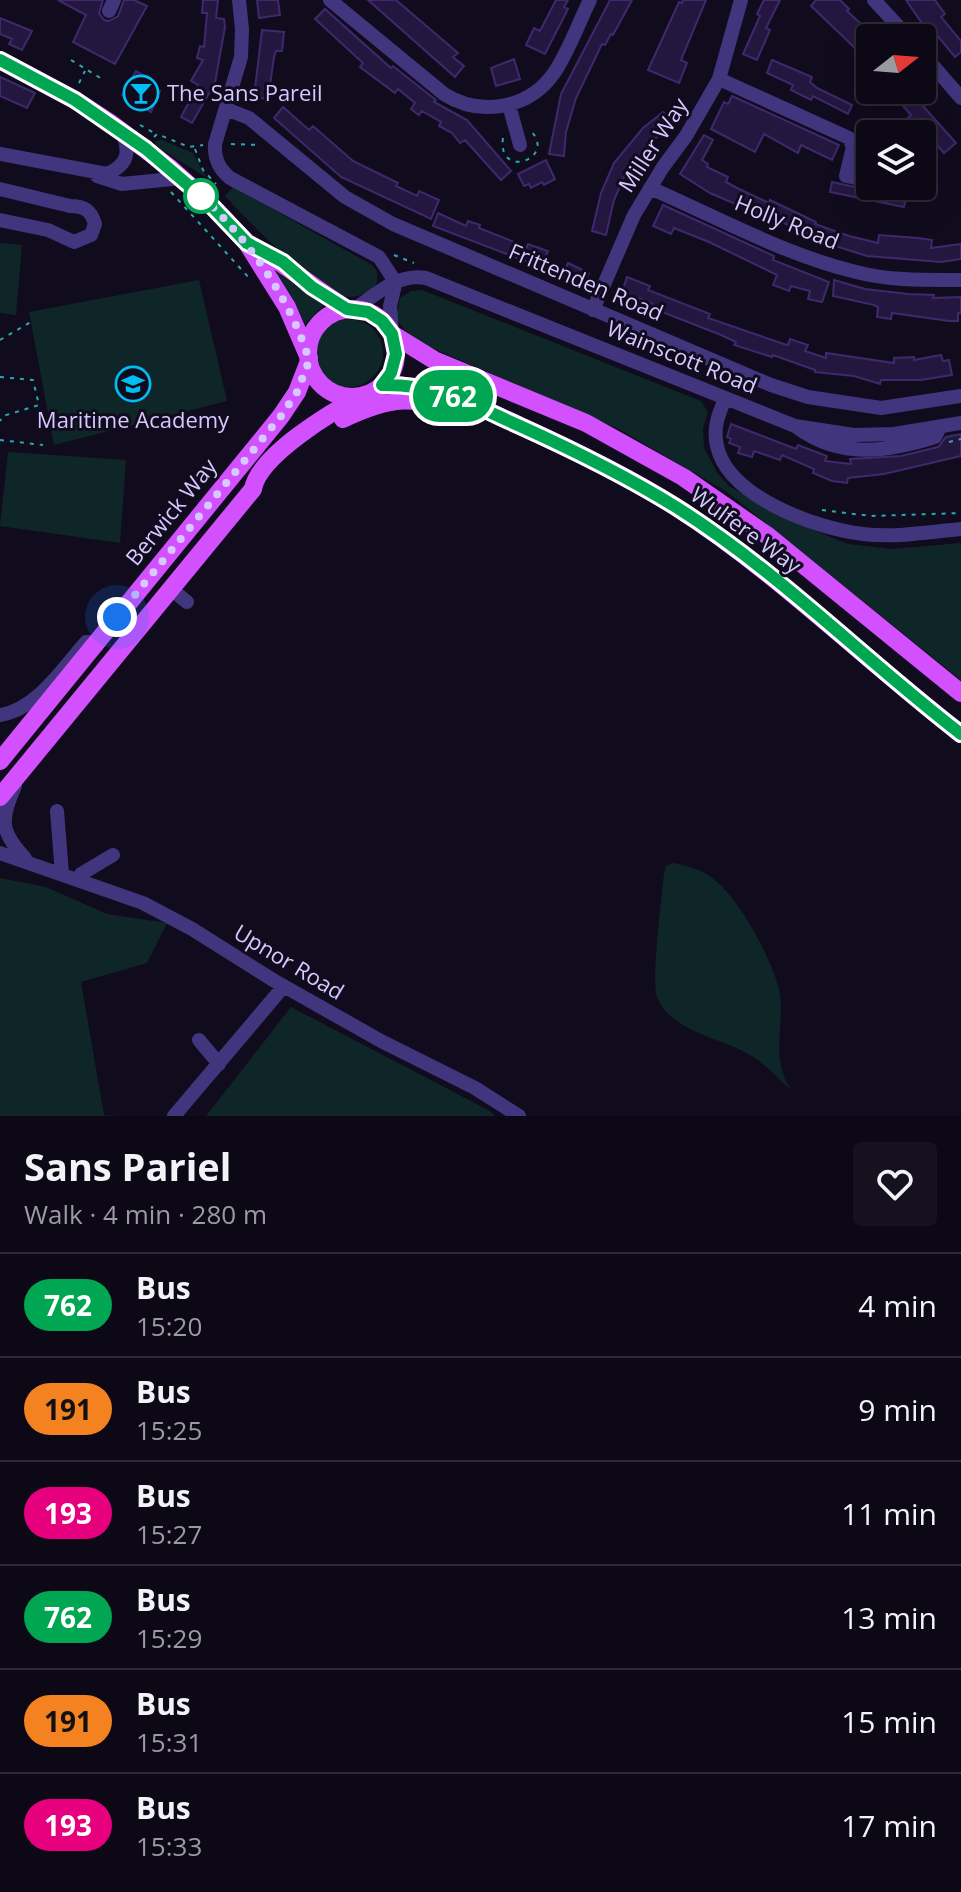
<!DOCTYPE html>
<meta charset="utf-8">
<style>
:root{--surface:#0d0816;--page:#16111f;--text:#f1f3f6;--muted:#9a9aa1;--line:#2d2935}
body{margin:0;font-family:"Open Sans",sans-serif;background:var(--page);color:var(--text);height:100vh;display:flex;flex-direction:column;font-size:30px;white-space:nowrap}
*{box-sizing:border-box;margin:0}
p{font-size:26px;color:var(--muted)}
.icon{flex:none;width:44px;height:44px;fill:none;stroke:currentColor;stroke-width:2;stroke-linecap:round;stroke-linejoin:round}
.map{position:relative;height:1116px;overflow:hidden}
.panel{display:flex;flex-direction:column;background:var(--surface);flex:1}
.panel>*{flex:none}
.badge{padding:0 16px;border-radius:26px;font-size:28px;line-height:52px}
.needle{width:52px;rotate:73deg}
.fabs{position:absolute;left:856px;top:24px;display:grid;gap:16px}
.fabs a{display:grid;place-items:center;width:80px;height:80px;border-radius:8px;background:var(--surface);box-shadow:0 8px 32px #0002,0 0 0 2px var(--line);font-size:40px}
.you{position:absolute;width:40px;height:40px;margin:-20px;border:6px solid #fff;border-radius:50%;background:#1a73e8;box-shadow:0 0 0 12px #1a73e833}
.map>.badge{position:absolute;translate:-50% -50%;box-shadow:0 0 0 4px #fff}
.round{display:grid;place-items:center;flex:none;width:84px;height:84px;border-radius:8px;background:var(--page)}
.headline{display:flex;align-items:center;justify-content:space-between;height:136px;padding:0 24px}
h1{font-size:38px;font-weight:700;line-height:60px}
ul{padding:0;list-style:none}
li{display:flex;align-items:center;gap:24px;height:104px;padding:0 24px;border-top:2px solid var(--line)}
li div{flex:1}
li b{display:block;font-size:30px}
li em{font-style:normal}
li .badge{min-width:88px;font-weight:700;text-align:center}
.map>svg:first-child{display:block}
</style>
<div class="map">
<svg width="961" height="1116" viewBox="0 0 961 1116">
<rect width="100%" height="100%" fill="#110b1e"/>
<!-- green -->
<path fill="#0f2628" d="M162,140L193,153L206,177L155,146L156,141Z
M233,187L372,265L377,271V283C368,295 352,300 338,295C329,292 320,283 312,277C280,253 252,225 225,196Z
M0,243L22,245L16,315L0,313Z
M271,266L325,304L305,324L292,297Z
M199,280L227,401L54,445L29,312Z
M422,290L701,401L708,412L703,428L704,448L718,474L729,486L801,525L848,544L891,549L961,543V680L727,492L619,429L421,343L403,328L396,317L400,298L411,291Z
M315 353a34 34 0 1 1 68 0a34 34 0 1 1-68 0Z
M8,452L126,460L120,543L0,526Z
M673,863C684,865 699,869 708,875C736,891 775,963 780,995C784,1030 770,1060 792,1091C780,1080 768,1067 755,1058C726,1038 672,1034 657,997C651,980 662,896 664,873L666,866Z
M0,878L46,887L107,914L167,923L147,963L81,982L104,1115L117,1116H0Z
M291,1007L490,1111L495,1116H206Z"/>
<!-- building -->
<path fill="#24173f" stroke="#3e296c" stroke-width="2" d="M58,0H103L99,13L104,20L109,21L118,16L124,0H134L147,6L115,64L73,42L86,15Z
M203,0H218L216,18L224,19L225,27L215,83L192,123L181,117L198,85L191,81L203,60L197,58L200,46L204,47L207,13H202Z
M257,0H278L280,15L259,18Z
M368,0H396L458,53L453,57L464,66L455,77Z
M556,0H568L564,7L568,9L545,54L526,45L534,28L540,31Z
M610,0H632L613,35L611,34L605,45L602,44L576,98L566,132L564,156L549,154L561,94Z
M683,0H706L681,60L687,63L679,83L648,70L679,2L682,3Z
M764,0H780L766,28L770,30L757,60L743,54L760,16L757,14Z
M816,0H840L849,9L847,11L873,35L870,38V57L858,45L855,48L811,6Z
M906,0H935L945,14L941,17L961,41V52L955,57L932,29L928,32Z
M325,9L391,68L393,66L436,100L434,102L467,120L511,171L501,180L465,140L460,143L452,133L439,126L441,122L422,111L419,115L411,109L415,103L398,89L395,93L360,67L363,63L315,19Z
M0,18L32,31L22,50L9,44L12,39L0,34Z
M262,30L284,32L282,51H276L274,57L268,99L254,97Z
M514,59L520,79L496,86L491,68Z
M772,60L812,77L810,82L817,88L852,105L848,114L813,96L811,100L791,90L793,85L767,73Z
M136,71L148,78L145,83L160,91L151,112L122,95Z
M0,77L35,93L27,108L0,96Z
M889,90H921L914,96L956,143L944,153L923,129L919,133L906,120L911,115Z
M732,96L839,145L832,160L801,145L798,153L764,134L755,152L711,129L724,102L728,104Z
M283,107L309,130L313,126L353,161L398,183L396,186L417,196L419,191L439,200L431,219L341,177L274,118Z
M663,112L673,123L650,143L626,173L614,200L606,235L592,231L601,193L614,163L643,128Z
M704,135L713,140L702,160L708,164L707,167L728,177L726,182L737,188L769,203L770,200L816,222L815,224L849,236L878,243L879,235L918,238L932,240L931,248L961,244V259L941,262L867,256L816,240L817,238L757,211L756,213L710,193L680,174Z
M546,160L555,179L544,185L542,182L531,188L529,184L524,186L518,174Z
M832,182L906,198L904,207L830,192Z
M663,205L774,256L773,260L829,282L822,302L808,299L810,291L791,286L789,291L773,285L777,275L709,242L674,228L671,234L653,226Z
M438,213L466,226L468,221L480,225L479,228L527,247L528,244L548,251L541,267L433,226Z
M568,263L589,273L583,287L562,277Z
M627,277L650,286L648,290L710,314L708,318L784,344L788,345L790,339L808,345L805,351L826,358V353L894,363V358L914,357V360L941,355L943,361L949,360L952,375L921,380H881L880,384L854,376L815,372V370L773,355L772,357L734,345L736,342L721,335L652,308L654,305L649,302L622,292Z
M834,280L865,289L908,294L934,295L933,298L961,297V313H958V321H949L892,313L891,319L877,317L878,307L874,305L833,296Z
M731,424L796,449L798,445L827,456L825,461L851,464L850,459L901,456L938,447L946,437L961,434V456L884,474L848,478L847,483L832,481L813,473L814,469L782,455L780,460L754,451L752,457L738,453L740,447L729,443L731,439L727,437Z"/>
<g fill="none" stroke-linecap="round" stroke-linejoin="round">
<!-- path -->
<path stroke="#2ba9b1" stroke-width="2" stroke-dasharray="4 6" stroke-linecap="butt" d="M71,60L102,79
M79,83L85,71
M140,125L156,134
M154,137L157,134L189,147L203,145
M503,138C497,180 557,159 531,131
M231,144L260,145
M195,149L203,170L216,184
M171,192L250,279
M394,255L414,263
M0,340L31,322
M0,377L33,380L39,405L3,416L0,421
M0,440L43,445
M949,442L961,439
M822,510L871,516L961,513"/>
<!-- minor -->
<path stroke="#41357e" stroke-width="14" d="M239,0L242,29L241,57L215,144C214,159 219,169 230,178L379,257L396,283
M330,0L444,94C480,117 529,109 554,73C569,51 578,24 590,0
M874,0L909,38
M109,11L114,0
M922,53L961,98
M719,79L849,138L853,147L846,176L870,181
M509,105L520,145
M226,109L249,118L345,197L393,224L771,385L808,397L881,408L961,396
M0,154L107,174C129,164 130,152 122,131
M97,176L122,184L182,178
M895,186L906,188
M650,188C717,217 785,255 856,272C891,281 926,280 961,280
M0,189L70,206C84,206 91,210 95,224L91,235L74,242L48,230L0,220
M355,309C376,294 398,273 426,278L795,426L854,435L894,434L961,423
M593,310L634,215L663,167L686,136L719,79L741,0
M392,334L390,306L395,285
M725,399C718,415 713,429 717,446C728,497 817,529 863,534C895,538 929,532 961,529
M798,428C841,459 887,452 935,437L940,427
M171,589L187,602
M0,715C36,710 64,667 86,642H91
M15,786C0,819 0,832 25,858
M57,811L62,874
M0,853L143,903L192,929L273,980L381,1041L475,1088L519,1116
M80,879L81,874L113,855
M199,1040L219,1064
M174,1116L284,986"/>
<!-- major -->
<path stroke="#d350ff" stroke-width="18" d="M0,60L75,100L109,122L170,168L208,202L247,243L287,307L309,358
M247,243C283,261 313,288 347,309
M308 353a44 44 0 1 1 88 0a44 44 0 1 1-88 0Z
M392,334L434,360L586,423L683,477L768,536L961,693
M382,385C438,384 471,404 520,426C573,450 627,476 676,507C778,573 865,660 961,734
M343,419C389,397 416,394 464,413
M0,761L281,416L297,392L309,361
M0,797L253,489C259,455 334,410 363,396"/>
</g>
<g fill="none" stroke-linecap="round" stroke-linejoin="round">
<!-- line casing -->
<g stroke="#fff" stroke-width="18">
<path id="line" d="M0,60L75,100L146,149L208,202L247,243L283,262L312,287L347,309L368,312L382,321L392,334L396,354L391,373L382,385C438,384 471,404 520,426C573,450 626,476 676,507C779,572 865,660 961,734"/>
</g>
<!-- line -->
<use href="#line" stroke="#00a651" stroke-width="12"/>
<!-- walk -->
<path stroke="#d5c9ff" stroke-width="8" stroke-dasharray="0 14.4" d="M117,617L281,416L297,392L309,361C293,302 246,236 201,196"/>
</g>
<!-- icons -->
<defs>
<g id="bar-ring" transform="scale(1.8)"><circle r="9.5" fill="#110b1e" stroke="#00bdf4" stroke-width="1.5"/><path d="M-6-5H6L.8 .8V4.5H3.5V6h-7V4.5H-.8V.8Z" fill="#00bdf4"/></g>
<g id="school-ring" transform="scale(1.8)"><circle r="9.5" fill="#110b1e" stroke="#00bdf4" stroke-width="1.5"/><path d="M0-5L7-2L0 1L-7-2ZM-4 1L0 2.5L4 1V4Q0 6-4 4Z" fill="#00bdf4"/></g>
</defs>
<g fill-rule="evenodd">
<use href="#bar-ring" x="141" y="93"/>
<use href="#school-ring" x="133" y="384"/>
</g>
<!-- markers -->
<circle fill="#fff" stroke="#00a651" stroke-width="4" cx="201" cy="196" r="16"/>
<g text-anchor="middle" stroke-width="6" stroke-linejoin="round" paint-order="stroke">
<!-- poi labels -->
<g font-size="22" fill="#d5c9ff" stroke="#110b1e" text-anchor="start">
<text x="167" y="101">The Sans Pareil</text>
<text x="133" y="428" text-anchor="middle">Maritime Academy</text>
</g>
<!-- street labels -->
<g font-size="22" fill="#d5c9ff" stroke="#110b1e">
<text transform="translate(653 145) rotate(-57)" y="8">Miller Way</text>
<text transform="translate(787 222) rotate(22)" y="8">Holly Road</text>
<text transform="translate(586 282) rotate(23)" y="8">Frittenden Road</text>
<text transform="translate(682 357) rotate(22)" y="8">Wainscott Road</text>
<text transform="translate(171 512) rotate(-51)" y="8">Berwick Way</text>
<text transform="translate(746 530) rotate(36)" y="8">Wulfere Way</text>
<text transform="translate(289 962) rotate(31)" y="8">Upnor Road</text>
</g>
</g>
</svg>
<div class="fabs">
<a><svg class="needle" viewBox="-14 -14 28 28"><path d="M0-13l5 13h-10z" fill="#e53935"/><path d="M0 13l5-13h-10z" fill="#9a9aa1"/></svg></a>
<a><svg class="icon" aria-label="layers" viewBox="0 0 24 24"><path d="M12 4l9 5-9 5-9-5zM3 14l9 5 9-5"/></svg></a>
</div>
<div class="you" style="left:117px;top:617px"></div>
<b class="badge" style="left:453px;top:396px;background:#00a651;color:#fff">762</b>
</div>
<section class="panel">
<div class="headline"><div><h1>Sans Pariel</h1><p>Walk · 4 min · 280 m</p></div><a class="round"><svg class="icon" aria-label="heart" viewBox="0 0 24 24"><path d="M12 20l-8-8c-3-5 5-10 8-4 3-6 11-1 8 4z"/></svg></a></div>
<ul>
<li><span class="badge" style="background:#00a651;color:#fff">762</span><div><b>Bus</b><p>15:20</p></div><em>4 min</em></li>
<li><span class="badge" style="background:#f58220;color:#111">191</span><div><b>Bus</b><p>15:25</p></div><em>9 min</em></li>
<li><span class="badge" style="background:#e6007e;color:#fff">193</span><div><b>Bus</b><p>15:27</p></div><em>11 min</em></li>
<li><span class="badge" style="background:#00a651;color:#fff">762</span><div><b>Bus</b><p>15:29</p></div><em>13 min</em></li>
<li><span class="badge" style="background:#f58220;color:#111">191</span><div><b>Bus</b><p>15:31</p></div><em>15 min</em></li>
<li><span class="badge" style="background:#e6007e;color:#fff">193</span><div><b>Bus</b><p>15:33</p></div><em>17 min</em></li>
</ul>
</section>
